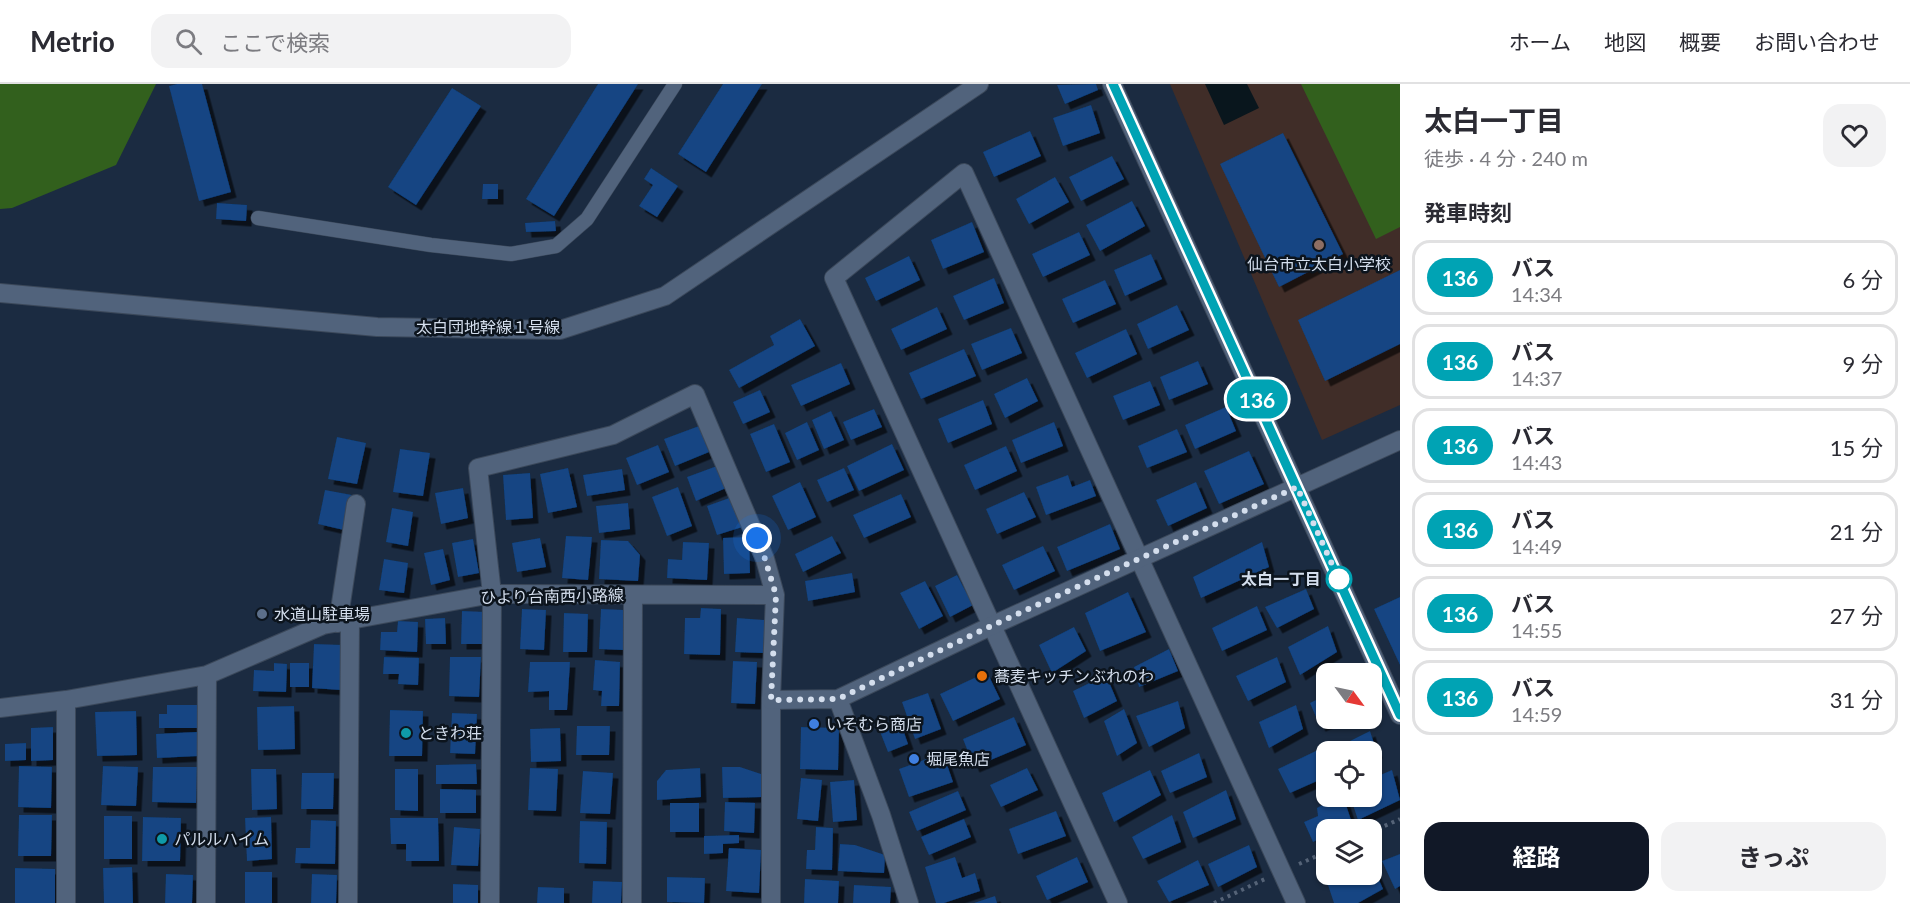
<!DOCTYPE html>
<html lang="ja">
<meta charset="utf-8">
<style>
:root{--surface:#fff;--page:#f2f2f3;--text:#2b2b33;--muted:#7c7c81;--line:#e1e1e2;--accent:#111827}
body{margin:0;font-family:Lato,"Noto Sans JP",sans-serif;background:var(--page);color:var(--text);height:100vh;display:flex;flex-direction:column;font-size:22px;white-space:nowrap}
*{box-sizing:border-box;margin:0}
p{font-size:20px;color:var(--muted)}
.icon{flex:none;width:33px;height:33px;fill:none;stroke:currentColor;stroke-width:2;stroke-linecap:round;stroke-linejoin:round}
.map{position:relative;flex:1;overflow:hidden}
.sheet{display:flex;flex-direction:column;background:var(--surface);width:510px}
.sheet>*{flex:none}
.badge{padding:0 12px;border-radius:20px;font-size:21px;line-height:39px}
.needle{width:39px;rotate:123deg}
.fabs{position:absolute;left:1316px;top:579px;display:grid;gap:12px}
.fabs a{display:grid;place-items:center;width:66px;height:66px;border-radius:12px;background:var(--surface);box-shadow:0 2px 4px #0004;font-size:30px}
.you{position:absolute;width:30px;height:30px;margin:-15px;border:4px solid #fff;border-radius:50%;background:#1a73e8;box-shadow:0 0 0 9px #1a73e833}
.map>.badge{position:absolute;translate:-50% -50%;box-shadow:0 0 0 3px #fff}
h2{padding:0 24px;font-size:22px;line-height:54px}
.round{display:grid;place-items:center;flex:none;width:63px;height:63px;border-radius:18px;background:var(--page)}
.headline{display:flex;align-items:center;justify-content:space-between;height:102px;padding:0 24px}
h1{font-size:28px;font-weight:700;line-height:45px}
.cta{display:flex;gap:12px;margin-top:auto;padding:12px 24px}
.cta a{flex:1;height:69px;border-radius:18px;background:var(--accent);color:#fff;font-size:24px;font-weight:700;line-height:69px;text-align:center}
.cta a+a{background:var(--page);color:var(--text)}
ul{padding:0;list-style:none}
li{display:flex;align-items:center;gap:18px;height:75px;margin:0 12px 9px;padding:0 12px;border:3px solid var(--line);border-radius:18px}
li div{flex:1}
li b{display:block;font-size:22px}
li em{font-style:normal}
li .badge{min-width:66px;font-weight:700;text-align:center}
header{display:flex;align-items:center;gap:36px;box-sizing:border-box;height:84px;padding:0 30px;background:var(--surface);border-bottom:2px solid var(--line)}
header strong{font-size:28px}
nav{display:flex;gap:33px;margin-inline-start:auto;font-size:21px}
.search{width:420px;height:54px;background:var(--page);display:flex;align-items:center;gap:15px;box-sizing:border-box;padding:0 21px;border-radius:18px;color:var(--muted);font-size:22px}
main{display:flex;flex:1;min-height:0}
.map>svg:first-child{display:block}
</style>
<header>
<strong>Metrio</strong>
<div class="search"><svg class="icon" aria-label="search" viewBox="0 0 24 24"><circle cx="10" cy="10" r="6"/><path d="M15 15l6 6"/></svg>ここで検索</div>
<nav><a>ホーム</a><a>地図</a><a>概要</a><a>お問い合わせ</a></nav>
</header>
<main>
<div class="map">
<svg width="1400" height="819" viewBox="0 0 1400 819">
<defs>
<filter id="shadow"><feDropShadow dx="5.5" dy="5.5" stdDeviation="0" flood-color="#0009"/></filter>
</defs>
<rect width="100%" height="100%" fill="#1b2b41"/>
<!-- education -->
<path fill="#402d28" d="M1170,0H1400V321L1322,356Z"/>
<!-- green -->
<path fill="#32601d" d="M0,0H156L116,81L12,124L0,125Z
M1301,0H1400V143L1376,155Z"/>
<!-- water -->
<path fill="#09161d" d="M1205,0H1247L1259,24L1224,41Z"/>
<!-- building -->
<path fill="#124483" filter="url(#shadow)" d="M177,0H202L231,108L199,117L169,2Z
M598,0H638L554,132L526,115Z
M723,0H762L706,88L678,70Z
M1096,0L1098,6L1065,20L1057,1Z
M452,4L481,22L416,121L388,103Z
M1091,21L1100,49L1063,62L1053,34Z
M1030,47L1041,72L994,93L983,68Z
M1283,49L1343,170L1279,203L1220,80Z
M1112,72L1124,95L1081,117L1069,93Z
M651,84L678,102L657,133L639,122L653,101L644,95Z
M1055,93L1069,118L1029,140L1016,115Z
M483,100H498V115H482Z
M1132,117L1145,142L1100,167L1086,141Z
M217,119L247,121L246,137L216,135Z
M555,137L556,147L526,148L525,139Z
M972,138L984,168L943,185L931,156Z
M1079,148L1090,171L1043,193L1032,170Z
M1151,170L1162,195L1125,212L1114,186Z
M909,172L920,196L876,217L865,194Z
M1400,186V260L1325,297L1298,236Z
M994,194L1004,219L964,236L953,212Z
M1105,196L1116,220L1073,239L1062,215Z
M1177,221L1189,246L1148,265L1137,240Z
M937,223L947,245L901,266L891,245Z
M800,235L815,262L739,304L729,286L774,261L770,252Z
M1011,244L1022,269L982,286L971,260Z
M1126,245L1137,270L1087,294L1075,269Z
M964,265L976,292L921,315L909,289Z
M1198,277L1208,300L1169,316L1160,293Z
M841,279L850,300L801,322L791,301Z
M1027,294L1038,317L1005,334L994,310Z
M1150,297L1160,321L1123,336L1113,312Z
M760,306L770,328L743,340L733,318Z
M983,316L992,340L948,359L938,335Z
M1226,323L1236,347L1195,365L1185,341Z
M874,325L882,343L851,356L843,338Z
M831,327L844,356L824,365L812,336Z
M807,338L819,366L797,376L785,349Z
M1054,338L1063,362L1021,379L1012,356Z
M774,340L790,378L766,388L750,350Z
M699,342L709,368L675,382L664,355Z
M1177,345L1187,368L1147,384L1138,362Z
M337,353L366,359L357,400L328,395Z
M892,360L904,386L859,407L847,382Z
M658,361L669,388L637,401L626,374Z
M1006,362L1017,387L975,406L964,381Z
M400,365L430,369L423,412L393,408Z
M1249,367L1264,400L1219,420L1204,387Z
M717,382L726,404L696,417L687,393Z
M568,384L577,423L548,429L540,390Z
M844,384L854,406L827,418L817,396Z
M622,385L625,406L587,412L583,391Z
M530,389L533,434L506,436L503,391Z
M1068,391L1072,403L1090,396L1096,412L1046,431L1036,403Z
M800,398L816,433L788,446L772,412Z
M1196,398L1207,424L1168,442L1156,416Z
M678,403L692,442L667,452L652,413Z
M463,404L468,434L441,440L435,409Z
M325,406L352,411L344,446L318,440Z
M1024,408L1036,433L997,450L986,425Z
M901,410L911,433L864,454L853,431Z
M732,413L742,443L717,451L707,422Z
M628,419L630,445L599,449L596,422Z
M392,424L413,428L408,462L386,458Z
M1110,440L1120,465L1067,487L1057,463Z
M566,452L592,453L588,496L562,494Z
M832,452L841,469L803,488L795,470Z
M749,453L750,489L724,490L723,454Z
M540,454L546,483L517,488L512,459Z
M473,455L479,489L458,493L452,459Z
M601,456L628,457L640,471L638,497L599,495Z
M683,458L709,459L707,496L667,494L668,475L682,476Z
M1262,458L1269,483L1201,514L1193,493Z
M1043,462L1055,487L1014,506L1002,481Z
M443,465L450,496L431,501L424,469Z
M384,475L408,479L404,509L379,506Z
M852,489L855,508L808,517L805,497Z
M957,491L973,521L950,533L935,502Z
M925,497L943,532L919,545L900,509Z
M1306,505L1314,525L1277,544L1265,523Z
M1128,508L1146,548L1100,567L1085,529Z
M1400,513V581L1374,525Z
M1257,522L1267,546L1222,567L1212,544Z
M701,524L721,525L720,571L684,570L685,534H700Z
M522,525L546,526L544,566L520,565Z
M601,525L625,526L623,566L599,565Z
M462,527L486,528V560H461Z
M564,529L588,530L587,568H563Z
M445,534L446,560H426L425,535Z
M737,534L765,536L763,569L735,568Z
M398,537L418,538L417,568L380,566L381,548H397Z
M1328,542L1337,568L1300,591L1288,563Z
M1074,543L1086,567L1052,589L1039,561Z
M314,560L343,561L341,606L312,604Z
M1169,565L1178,587L1139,603L1134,583Z
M384,573L419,574L418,601L398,600L399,590H383Z
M450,573H481L479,613L449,612Z
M1277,573L1286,598L1248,617L1236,592Z
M595,576L620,578L619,622H601L602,607L593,606Z
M733,577L757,578L755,620L731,619Z
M530,578H570L567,626H549V607L528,608Z
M274,579L287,580L286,608L253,607L254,586L274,587Z
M290,579H309V603H290Z
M987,588L1000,615L953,637L940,610Z
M1106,591L1117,617L1084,634L1073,607Z
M928,609L941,645L915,655L902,618Z
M1326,611V634L1337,635L1320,642L1310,619Z
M1178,617L1185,644L1149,663L1136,632Z
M167,621H200V644H159V630H167Z
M1296,621L1303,645L1269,664L1259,638Z
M294,622L295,665L258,666L257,623Z
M1124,625L1137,659L1117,672L1104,637Z
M390,626L423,627L422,672H389Z
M136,627L137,671L97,672L95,628Z
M452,629L477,630L475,670L450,669Z
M1014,633L1026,661L974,683L963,655Z
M900,637L908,660L888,668L879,645Z
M577,642H610L609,671H576Z
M53,643V676L31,677V644Z
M801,643L839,644L838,686L800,685Z
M560,644L561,677L531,678L530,645Z
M1370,647L1377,669L1371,672V668H1333L1332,666Z
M197,648L198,672L157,674L156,650Z
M26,659V676L5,677V660Z
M1318,666L1326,683V693L1290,709L1278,685Z
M943,669L953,698L909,713L899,685Z
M1199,669L1207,693L1170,709L1161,687Z
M476,680L477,700H436V681Z
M19,682L52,683L51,724L18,723Z
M103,682L138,683L136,722L101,721Z
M153,683H197L196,719L152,718Z
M722,683H740L761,690L762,713L723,714Z
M530,684L558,685L556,727L528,726Z
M700,684L701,713L657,716V697L666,686Z
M1027,684L1038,706L1001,723L990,701Z
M251,685H276L277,725L252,726Z
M395,685H418V727L395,726Z
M1150,686L1161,711L1114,738L1102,709Z
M1392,686L1400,716L1358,736L1350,712H1371V695Z
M583,687L613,689L610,730L580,729Z
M302,689H334L333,725H301Z
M801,694L822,696L818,737L797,735Z
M854,696L857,736L833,738L830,698Z
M440,705L476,706V729H440Z
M1226,706L1236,735L1193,754L1183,728Z
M958,707L966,726L917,747L909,728Z
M1338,712H1343L1352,739L1339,746H1326V752L1313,758L1304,738L1318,732L1317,724Z
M725,718L755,719L754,749L724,747Z
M670,719H699V748H670Z
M1056,727L1066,752L1018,770L1009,745Z
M19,731H52L51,772H18Z
M1172,731L1181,758L1143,775L1132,753Z
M104,732H132V775H104Z
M143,733L181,734L180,777H142Z
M271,733L272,775L247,777L245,734Z
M390,734H438L439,777H406V760H391Z
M964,735L971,753L929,771L921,753Z
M311,736L336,737L335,780L295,779L296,764H310Z
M580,737L607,738L606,780L579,779Z
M454,743L480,745L478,782L451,781Z
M816,743L833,744L832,786L806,785L807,766H815Z
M739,751V759L723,760V769L704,770V752Z
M840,760L855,761L885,771L884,789L838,787Z
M1249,761L1257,783L1218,803L1208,780Z
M729,764L761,766L759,809L726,807Z
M1400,770V802L1395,805L1382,777Z
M955,773L962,794L975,789L980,807L944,819H936L925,783Z
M1077,773L1088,798L1047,816L1036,792Z
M1198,776L1209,801L1169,818L1157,797Z
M1371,778L1383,805L1358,819H1334L1327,798L1342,790H1371Z
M132,783L133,819H104L103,784Z
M15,784L55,785V819H15Z
M245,788H272V819H245Z
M166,790L193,791L192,819H165Z
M312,790L337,791L336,819H311Z
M667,793L705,794L704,819L667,818Z
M805,795L839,797L838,819H804Z
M593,797L622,798L621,819H592Z
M453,800L478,801V819H453Z
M854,801L891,803L890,819H853Z
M538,803L564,804V819H537Z
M995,812L997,819H974Z"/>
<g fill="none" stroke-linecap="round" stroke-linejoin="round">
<!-- service casing -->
<g stroke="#3b485a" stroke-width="15">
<path id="service" d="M258,134L431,161L511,170L556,162L587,135L675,0"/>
</g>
<!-- minor casing -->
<g stroke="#3b485a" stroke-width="20">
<path id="minor" d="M338,539L356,420
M0,624L66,616L207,591L323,541L492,510L775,511L771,616V819
M66,819V616
M206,819L207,591
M348,819L350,537
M490,819L492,510L478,384L613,351L695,310L765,475L775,511
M632,819L633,511
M1118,819L834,194L964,89L1296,819"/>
</g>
<!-- tertiary casing -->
<g stroke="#3b485a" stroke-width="20">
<path id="tertiary" d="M1112,0L1400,631
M0,209L377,243L560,246L665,212L979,0
M838,615L881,731L909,819
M771,616L838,615L991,542L1400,356"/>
</g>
<!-- path -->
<path stroke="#556377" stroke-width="4" stroke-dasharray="3 4.5" stroke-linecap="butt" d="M1371,748L1400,735
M1299,780L1326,768
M1214,819L1265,795"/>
<!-- service -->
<use href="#service" stroke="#51637c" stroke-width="14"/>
<!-- minor -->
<use href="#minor" stroke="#51637c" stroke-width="18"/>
<!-- tertiary -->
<use href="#tertiary" stroke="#51637c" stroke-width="18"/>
</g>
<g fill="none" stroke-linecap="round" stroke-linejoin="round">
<!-- line casing -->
<g stroke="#fff" stroke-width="14">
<path id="line" d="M1113,0L1400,631"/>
</g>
<!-- line -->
<use href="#line" stroke="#00a3b4" stroke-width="9"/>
<!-- walk -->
<path stroke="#d4deed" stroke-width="6" stroke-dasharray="0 10.8" d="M757,454L765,475L776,511L771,616L838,615L991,542L1297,403L1341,500L1339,495"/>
</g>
<!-- markers -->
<circle fill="#8d6e63" stroke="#0c141d" stroke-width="2" cx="1319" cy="161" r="6"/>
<circle fill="#fff" stroke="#00a3b4" stroke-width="3" cx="1339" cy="495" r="12"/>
<circle fill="#5c6f8a" stroke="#0c141d" stroke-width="2" cx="262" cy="530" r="6"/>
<circle fill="#e8710a" stroke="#0c141d" stroke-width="2" cx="982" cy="592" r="6"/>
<g fill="#3f7fe0" stroke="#0c141d" stroke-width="2">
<circle cx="814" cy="640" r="6"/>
<circle cx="914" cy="675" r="6"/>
</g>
<g fill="#0f9aa8" stroke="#0c141d" stroke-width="2">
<circle cx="406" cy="649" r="6"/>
<circle cx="162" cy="755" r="6"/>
</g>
<g text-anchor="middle" stroke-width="5" stroke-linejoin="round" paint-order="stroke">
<!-- poi labels -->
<g font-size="16" fill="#d4deed" stroke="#0c141d" text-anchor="start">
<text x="1319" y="186" text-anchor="middle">仙台市立太白小学校</text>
<text x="274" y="536">水道山駐車場</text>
<text x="994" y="598">蕎麦キッチンぶれのわ</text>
<text x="826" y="646">いそむら商店</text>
<text x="418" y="655">ときわ荘</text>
<text x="926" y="681">堀尾魚店</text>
<text x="174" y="761">パルルハイム</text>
</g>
<!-- street labels -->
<g font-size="16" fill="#d4deed" stroke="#0c141d">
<text x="488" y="249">太白団地幹線１号線</text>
<text transform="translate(552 512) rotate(-1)" y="6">ひより台南西小路線</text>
</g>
<!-- stop labels -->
<g font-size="16" font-weight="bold" fill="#d4deed" stroke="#0c141d" text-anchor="end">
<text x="1321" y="501">太白一丁目</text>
</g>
</g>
</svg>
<div class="fabs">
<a><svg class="needle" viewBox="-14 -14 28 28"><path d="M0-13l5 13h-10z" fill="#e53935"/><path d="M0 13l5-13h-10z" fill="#7c7c81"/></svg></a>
<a><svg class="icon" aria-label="locate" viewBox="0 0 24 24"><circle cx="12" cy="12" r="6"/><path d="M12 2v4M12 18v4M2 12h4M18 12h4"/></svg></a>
<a><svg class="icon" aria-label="layers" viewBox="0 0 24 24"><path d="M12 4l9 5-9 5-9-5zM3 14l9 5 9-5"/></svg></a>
</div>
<div class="you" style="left:757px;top:454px"></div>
<b class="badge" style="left:1257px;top:315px;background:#00a3b4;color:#fff">136</b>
</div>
<section class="sheet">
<div class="headline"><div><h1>太白一丁目</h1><p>徒歩 · 4 分 · 240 m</p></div><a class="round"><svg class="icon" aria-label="heart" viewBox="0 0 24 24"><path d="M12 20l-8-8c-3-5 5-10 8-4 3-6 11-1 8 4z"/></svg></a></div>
<h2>発車時刻</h2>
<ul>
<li><span class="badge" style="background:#00a3b4;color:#fff">136</span><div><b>バス</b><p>14:34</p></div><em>6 分</em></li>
<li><span class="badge" style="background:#00a3b4;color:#fff">136</span><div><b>バス</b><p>14:37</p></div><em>9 分</em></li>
<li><span class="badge" style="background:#00a3b4;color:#fff">136</span><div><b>バス</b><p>14:43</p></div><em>15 分</em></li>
<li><span class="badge" style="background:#00a3b4;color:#fff">136</span><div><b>バス</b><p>14:49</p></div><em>21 分</em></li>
<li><span class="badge" style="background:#00a3b4;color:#fff">136</span><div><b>バス</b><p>14:55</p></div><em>27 分</em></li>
<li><span class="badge" style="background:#00a3b4;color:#fff">136</span><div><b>バス</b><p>14:59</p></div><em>31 分</em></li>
</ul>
<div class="cta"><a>経路</a><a>きっぷ</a></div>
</section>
</main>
